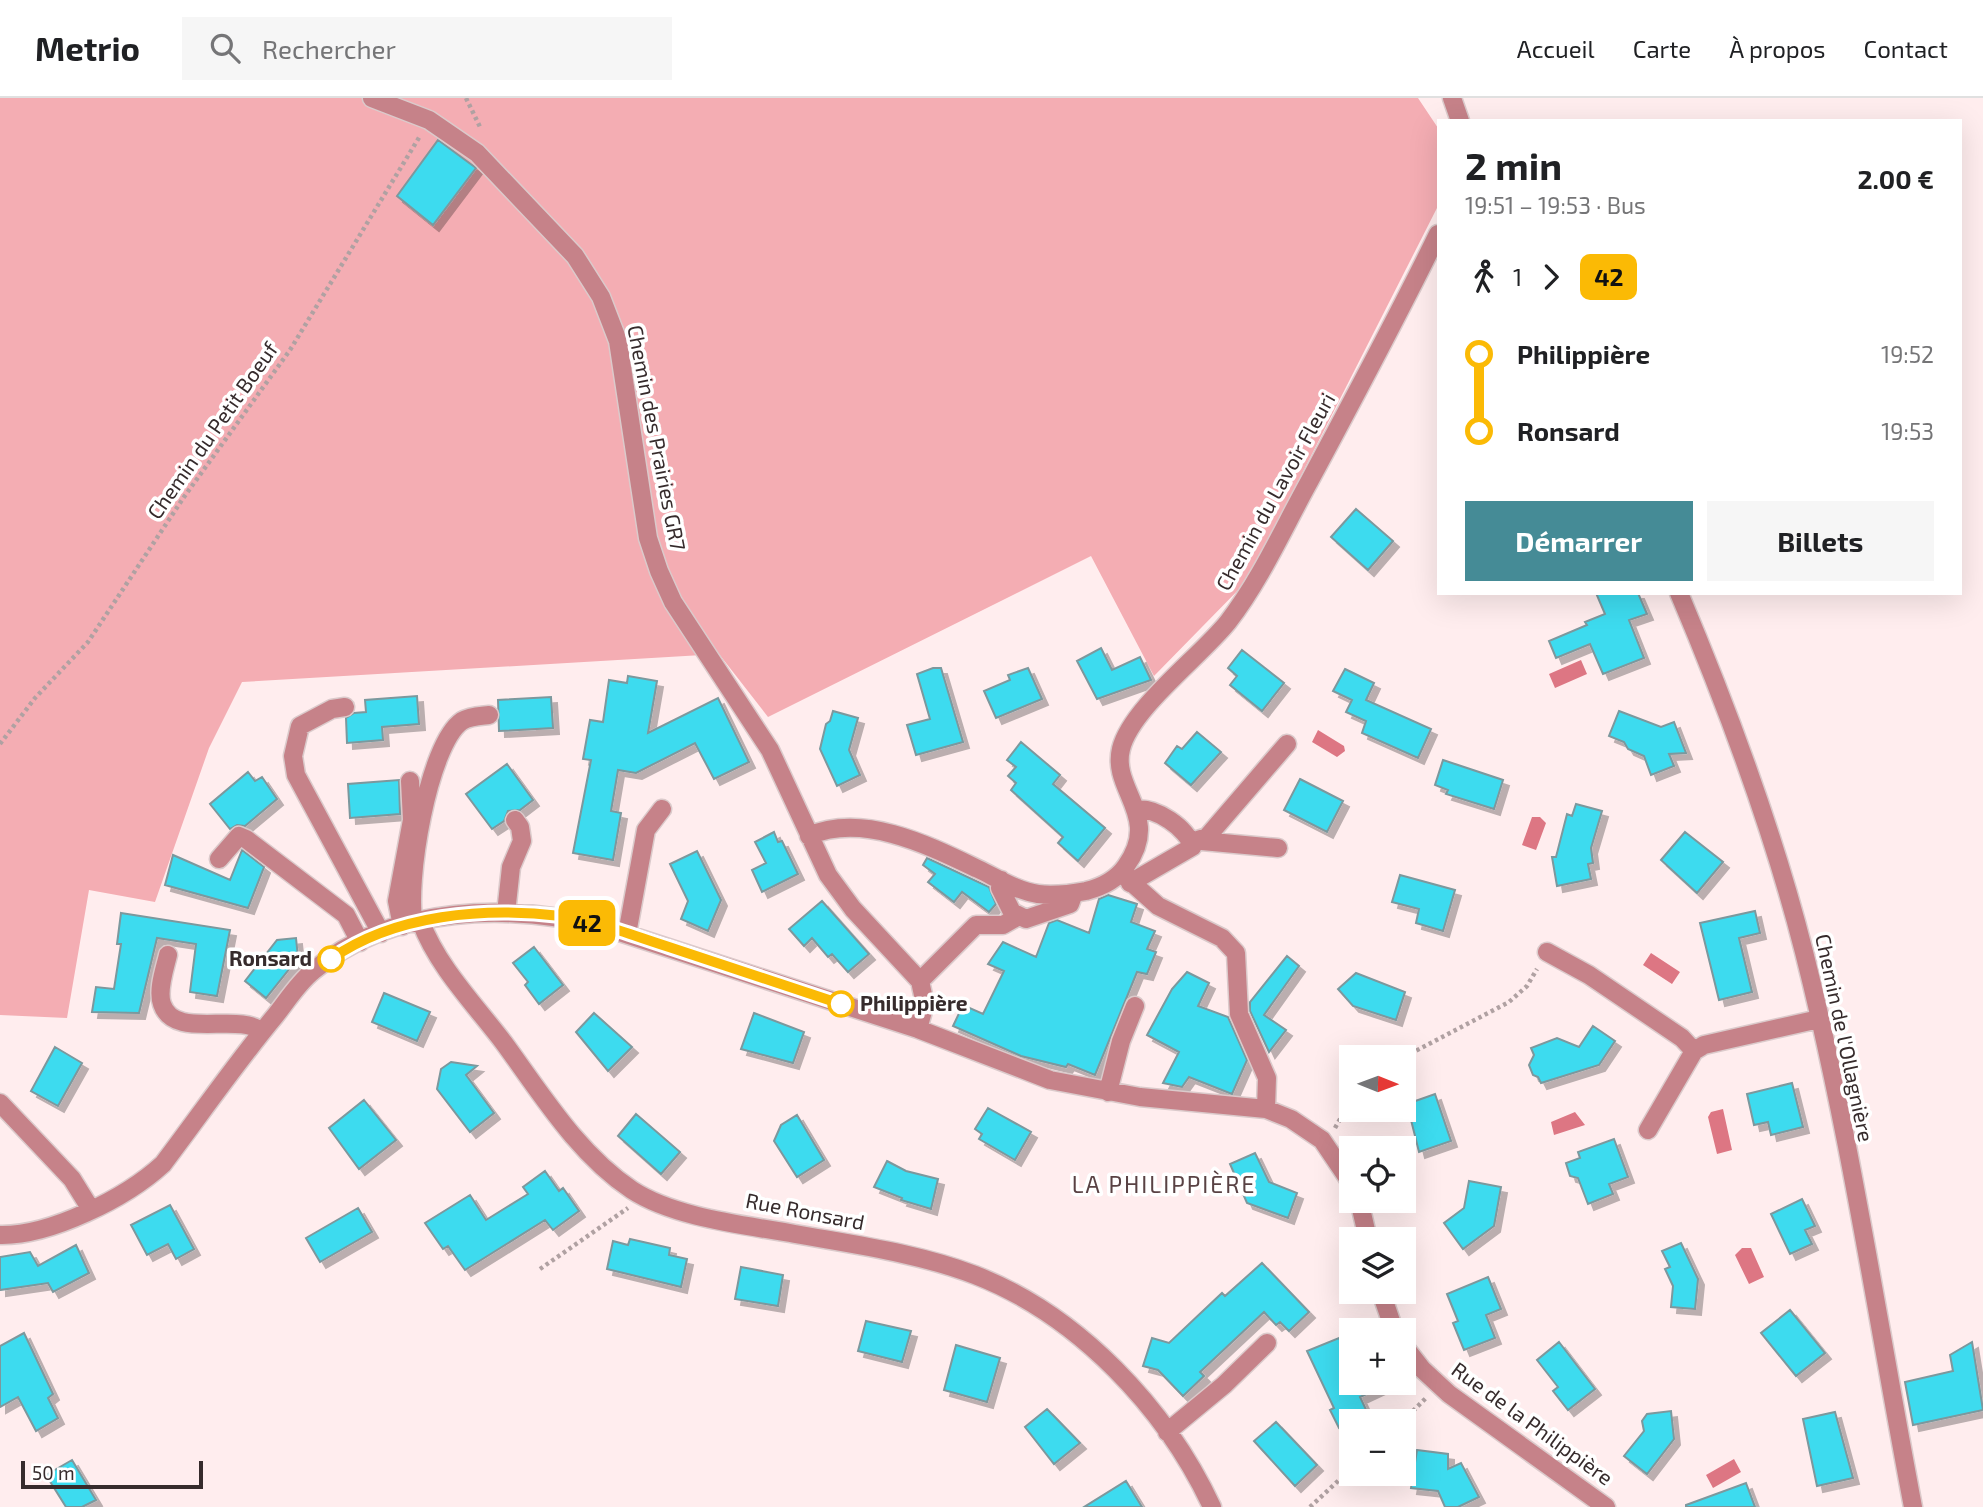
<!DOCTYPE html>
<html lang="fr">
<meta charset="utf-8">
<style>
:root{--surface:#fff;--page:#f6f6f6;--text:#202124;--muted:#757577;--line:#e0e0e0;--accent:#458b96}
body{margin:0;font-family:"Exo 2",sans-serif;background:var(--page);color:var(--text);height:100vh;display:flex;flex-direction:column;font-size:26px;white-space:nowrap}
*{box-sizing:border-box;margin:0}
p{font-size:23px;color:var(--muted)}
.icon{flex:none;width:38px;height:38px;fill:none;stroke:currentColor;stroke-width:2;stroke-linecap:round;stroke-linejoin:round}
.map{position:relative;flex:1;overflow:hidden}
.sheet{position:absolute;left:1437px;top:21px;width:525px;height:476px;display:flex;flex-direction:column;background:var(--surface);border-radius:0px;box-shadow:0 7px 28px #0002}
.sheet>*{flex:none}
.badge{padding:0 14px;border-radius:10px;font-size:24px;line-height:46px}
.needle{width:46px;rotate:91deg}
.tools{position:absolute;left:1339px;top:947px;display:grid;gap:14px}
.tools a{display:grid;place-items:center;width:77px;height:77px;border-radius:0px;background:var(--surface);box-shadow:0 7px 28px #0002;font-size:35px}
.scale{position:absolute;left:21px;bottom:18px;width:182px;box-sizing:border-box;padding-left:7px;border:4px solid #362b2c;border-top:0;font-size:19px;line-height:24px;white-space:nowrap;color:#362b2c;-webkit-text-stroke:5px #fff;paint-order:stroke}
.map>.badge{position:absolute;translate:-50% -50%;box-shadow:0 0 0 4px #fff}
.legs{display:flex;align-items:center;gap:10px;height:77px;padding:0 28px;font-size:23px}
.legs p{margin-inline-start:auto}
.head{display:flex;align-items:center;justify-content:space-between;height:119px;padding:0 28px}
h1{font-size:38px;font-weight:700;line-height:52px}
.action{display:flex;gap:14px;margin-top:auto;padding:14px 28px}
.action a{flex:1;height:80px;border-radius:0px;background:var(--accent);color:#fff;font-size:28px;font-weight:700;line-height:80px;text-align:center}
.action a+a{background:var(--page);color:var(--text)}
ul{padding:0 28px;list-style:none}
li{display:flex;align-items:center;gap:24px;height:77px;font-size:26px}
li i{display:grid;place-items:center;width:10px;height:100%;margin:0 9px;background:currentColor}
li i::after{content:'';width:18px;height:18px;margin:-9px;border:5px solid;border-radius:50%;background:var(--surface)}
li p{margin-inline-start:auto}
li:first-child i{background:linear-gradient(#0000 50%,currentColor 0)}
li:last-child i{background:linear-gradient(currentColor 50%,#0000 0)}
header{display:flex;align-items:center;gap:42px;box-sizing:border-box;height:98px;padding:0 35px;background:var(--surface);border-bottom:2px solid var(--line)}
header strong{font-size:33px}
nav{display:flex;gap:38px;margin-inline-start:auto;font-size:24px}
.search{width:490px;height:63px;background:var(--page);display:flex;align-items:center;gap:18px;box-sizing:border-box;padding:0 24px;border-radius:0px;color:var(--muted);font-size:26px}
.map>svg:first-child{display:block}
</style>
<header>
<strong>Metrio</strong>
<div class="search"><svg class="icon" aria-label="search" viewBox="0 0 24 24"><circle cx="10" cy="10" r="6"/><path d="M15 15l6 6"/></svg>Rechercher</div>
<nav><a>Accueil</a><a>Carte</a><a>À propos</a><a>Contact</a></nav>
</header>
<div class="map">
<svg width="1983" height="1409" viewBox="0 0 1983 1409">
<defs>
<filter id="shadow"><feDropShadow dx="6" dy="6" stdDeviation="0" flood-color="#0004"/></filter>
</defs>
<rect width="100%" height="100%" fill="#ffedee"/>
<!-- green -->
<path fill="#f4adb3" d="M0,0H1418L1438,30V108L1248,482L1154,578L1091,458L768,619L719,556L242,584L209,650L155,804L89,792L67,920L0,917Z"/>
<!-- water -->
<path fill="#dd7683" d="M1581,562L1587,576L1555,590L1549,576Z
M1318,632L1344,648L1345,653L1337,659L1312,644Z
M1532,719H1540L1546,725L1536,752L1522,747Z
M1651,855L1680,874L1672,886L1643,867Z
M1723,1011L1732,1052L1717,1056L1708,1019L1711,1014Z
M1575,1014L1585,1027L1554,1037L1551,1024Z
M1742,1150H1751L1764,1179L1749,1186L1735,1157Z
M1734,1361L1741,1374L1713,1390L1706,1377Z"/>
<!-- building -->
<path fill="#3edbef" stroke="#7c989d" stroke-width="2" filter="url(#shadow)" d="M438,42L476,70L433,127L397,98Z
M1356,411L1393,443L1368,472L1331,439Z
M1596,495H1638L1647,516L1629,522L1644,560L1603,576L1590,546L1556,560L1549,543L1587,527L1585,524L1605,516Z
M1101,550L1112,572L1140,559L1151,582L1097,601L1077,563Z
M1242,552L1284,585L1262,613L1230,587L1237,578L1228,570Z
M933,570H941L963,644L916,657L907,627L930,621L917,576Z
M1028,570L1042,601L996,620L984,593L1010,582L1008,577Z
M1345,571L1374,585L1366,602L1431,631L1418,660L1362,635L1366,623L1346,614L1352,602L1333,593Z
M628,578L657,583L648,635L718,600L749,664L714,681L695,645L636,675L618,672L611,713L621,715L613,762L573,755L591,662L583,661L590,622L603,624L609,582L627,585Z
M417,598L419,626L382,629L383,642L347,645L346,620L354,615L366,614L365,602Z
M551,599L553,630L499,633L498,602Z
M833,613L858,620L849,652L860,677L837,688L820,651L826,626L830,623Z
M1619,613L1661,629L1674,624L1686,655L1669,656L1674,668L1651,677L1644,658L1628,651L1624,644L1609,638Z
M1197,634L1221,654L1191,687L1165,665L1177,648L1182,651Z
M1021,644L1060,677L1053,686L1105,730L1078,763L1058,745L1063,739L1011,692L1016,685L1008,678L1016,669L1007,662Z
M1443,662L1503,682L1494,711L1446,696L1448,692L1435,687Z
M507,666L533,702L520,712L508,713L504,723L492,731L466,696Z
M248,674L255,683L262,679L277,701L245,728L237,727L230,731L210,706Z
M1300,681L1343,703L1327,734L1284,712Z
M399,682L400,716L350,720L348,686Z
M1576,706L1602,713L1591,750L1593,765L1588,766L1591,781L1557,788L1552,759H1556L1567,716L1572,718Z
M774,734L778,744L782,743L798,776L762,794L752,772L766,765L755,744Z
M1685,734L1723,764L1697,795L1661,762Z
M242,752L264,769L248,810L165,787L173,757L230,782Z
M697,753L721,802L708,833L681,821L688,803L670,766Z
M927,760L989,789L996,806L989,814L962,794L954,804L928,784L935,776L923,767Z
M1400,777L1455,792L1443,833L1416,825L1419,811L1392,804Z
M1108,797L1137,806L1131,824L1155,833L1147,851L1156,854L1147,876L1137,874L1095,977L1068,966L1066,969L1021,958L953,928L963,907L983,916L1004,873L988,866L1003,844L1036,859L1049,825L1057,822L1089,835L1099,801Z
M822,803L869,856L848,874L832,856L828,859L812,840L804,848L789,831Z
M1755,813L1760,835L1739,840L1752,894L1719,902L1700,825Z
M121,815L230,832L217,898L190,894L196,846L157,840L139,915L92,914L96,889L114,891L121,846H117Z
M296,840L298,860L266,900L245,883L277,842Z
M534,849L563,887L539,906L525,887L528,884L513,865Z
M1287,858L1299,868L1264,917L1286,932L1269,954L1250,913V904Z
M1187,874L1209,885L1198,908L1228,919L1247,962L1232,996L1189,979L1182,989L1163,985L1179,954L1147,937L1172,891Z
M1356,875L1405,894L1396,922L1353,908L1338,891Z
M384,895L430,914L417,943L372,924Z
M594,915L632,949L608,973L576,934Z
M754,915L804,934L793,965L741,951Z
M1593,928L1615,943L1599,967L1541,985L1538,979L1533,977L1529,967L1534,957L1531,950L1557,940L1579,949Z
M55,949L82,965L58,1008L31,993Z
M451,964L477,968L466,977L494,1015L470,1034L437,991L441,971Z
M1792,985L1803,1029L1771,1037L1768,1024L1754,1027L1747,996Z
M1435,996L1451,1043L1419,1054L1407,1006Z
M364,1002L396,1042L359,1071L329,1030Z
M988,1010L1031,1034L1015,1062L979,1041L982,1036L975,1031Z
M636,1016L680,1054L661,1076L618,1038Z
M797,1017L824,1062L797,1079L774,1043L781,1027Z
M1614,1041L1628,1079L1609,1086L1613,1096L1588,1106L1578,1080L1570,1078L1566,1065L1580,1060L1578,1054Z
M1255,1055L1269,1084L1297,1095L1288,1120L1247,1105L1230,1066Z
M887,1063L906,1073L938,1081L931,1111L901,1102L902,1100L874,1089Z
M545,1073L559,1093L563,1090L579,1113L553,1132L545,1122L465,1172L448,1148L443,1151L425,1125L470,1097L486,1122L528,1096L523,1089Z
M1469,1083L1501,1089L1494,1128L1463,1151L1444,1125L1464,1110Z
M1802,1101L1815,1128L1805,1132L1812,1146L1790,1156L1771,1116Z
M170,1107L194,1151L176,1161L168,1146L147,1157L131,1127Z
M358,1110L372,1134L320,1164L306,1140Z
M630,1141L670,1150L669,1157L687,1161L681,1189L607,1171L613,1143L628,1147Z
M1681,1145L1698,1181L1695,1211L1671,1209L1673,1188L1665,1171L1670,1169L1662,1153Z
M76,1147L89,1175L53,1194L48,1185L0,1192V1159L30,1154L38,1168Z
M1262,1165L1309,1214L1289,1233L1280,1224L1276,1227L1264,1214L1200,1274L1204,1278L1183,1298L1158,1272L1143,1268L1152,1240L1169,1245L1222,1195L1225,1198Z
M741,1169L783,1177L778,1208L735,1201Z
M1488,1179L1501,1211L1486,1217L1495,1240L1464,1252L1453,1225L1458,1223L1447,1196Z
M1790,1212L1825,1255L1796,1278L1761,1235Z
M866,1223L911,1233L902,1264L858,1253Z
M24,1235L53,1296L48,1300L58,1320L36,1333L18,1299L0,1309V1248Z
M1339,1240L1351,1266V1284H1392L1360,1299L1368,1316L1339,1330L1330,1312L1334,1310L1307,1253Z
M1559,1244L1595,1291L1568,1312L1553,1293L1558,1289L1537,1262Z
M1972,1244L1983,1312L1913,1327L1905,1284L1953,1273L1950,1257Z
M956,1247L1000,1260L987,1304L944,1292Z
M1047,1311L1080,1345L1054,1366L1025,1329Z
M1671,1313L1674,1341L1647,1376L1624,1358L1644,1333L1642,1323L1647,1316Z
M1835,1314L1853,1380L1817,1388L1803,1321Z
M1276,1324L1317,1367L1295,1388L1254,1343Z
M1417,1352L1448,1356V1371L1461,1365L1479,1399L1458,1409H1445L1438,1393L1411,1390Z
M72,1362L96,1402L82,1409H66L46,1377Z
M1126,1383L1142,1409H1084Z
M1746,1385L1755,1409H1686V1407Z"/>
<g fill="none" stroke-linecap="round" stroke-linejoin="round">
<!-- minor casing -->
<g stroke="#dbcacb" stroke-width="21">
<path id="minor" d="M372,0L429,22L477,55L575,158L601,199L618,243L648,440L659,473L673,504L770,652L828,777L853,811L920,883L925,906L918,931
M1452,0L1460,23
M1679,495C1728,611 1773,732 1804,854C1850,1035 1878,1226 1913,1409
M345,609L332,611L300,628L293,658L296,677L381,835
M809,738C863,714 930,748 978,771C997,780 1017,793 1038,796C1054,798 1070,796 1086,793C1102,789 1117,781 1126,768C1162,718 1111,692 1121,651C1131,610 1200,559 1228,524C1261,481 1283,431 1309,384C1353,302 1397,220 1438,136
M1202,743L1278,750
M1191,744L1207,739L1287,646
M219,761L239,738L246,741L346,817L360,844
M1121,775L1158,808L1222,840L1236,855L1239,916L1267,980L1266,1011
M1001,782L1000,790L1012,814L1026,821L1070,806L1074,795
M1130,785L1192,749C1189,731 1154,708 1137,712
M506,815L511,769L522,743L520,729L515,722
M421,824C437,868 476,908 504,945C542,997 578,1056 632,1092C675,1120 746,1127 795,1136C856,1147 917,1155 975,1177C1078,1217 1166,1310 1212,1409
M414,825C405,787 428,646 462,623C470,618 480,618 489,617
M402,828L397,803L412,722L410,683
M627,836L646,732L662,711
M1547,854L1589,877L1682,940L1694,953
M168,857C165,870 157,892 162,906C174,943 239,913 262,934
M920,883L976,827H1003L1017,819
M1108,994L1121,943L1135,908
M0,1005L72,1081L90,1110
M1648,1032L1694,953L1704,947L1819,921
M1359,1102L1368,1141
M0,1137C50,1138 126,1100 163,1066C200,1017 236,965 275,918C287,903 298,885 313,873C392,806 512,805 607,830L918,931L1050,982L1140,999L1266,1011L1291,1021L1322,1042L1351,1085
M1381,1194L1394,1232
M1404,1248L1422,1271L1449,1296L1606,1409
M1167,1334L1224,1287L1267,1245"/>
</g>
<!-- path -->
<path stroke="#b0a1a2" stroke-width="4.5" stroke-dasharray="3.5 3.5" stroke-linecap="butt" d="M466,0L481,31
M0,646L35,600L88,544L184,399L290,252L420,38
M1404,959L1509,904L1527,888L1537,871
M1335,1030L1351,1002
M540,1171L628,1110
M1403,1323L1426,1300
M1310,1409L1351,1371"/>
<!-- minor -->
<use href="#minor" stroke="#c68289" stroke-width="18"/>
</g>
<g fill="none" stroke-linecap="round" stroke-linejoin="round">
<!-- line-1 casing -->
<g stroke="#fff" stroke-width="16">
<path id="line-1" d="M331,861C395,816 485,809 561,818C597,823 634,838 669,849C726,868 783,887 841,906"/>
</g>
<!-- line-1 -->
<use href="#line-1" stroke="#fbba05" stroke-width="10"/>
</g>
<!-- markers -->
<g fill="#fff" stroke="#fbba05" stroke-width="3.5">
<circle cx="331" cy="861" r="12"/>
<circle cx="841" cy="906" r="12"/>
</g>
<g text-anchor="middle" stroke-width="7" stroke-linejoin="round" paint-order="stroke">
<!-- street labels -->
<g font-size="21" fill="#362b2c" stroke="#fff">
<text transform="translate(213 333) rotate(-55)" y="7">Chemin du Petit Boeuf</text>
<text transform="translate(656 340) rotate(79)" y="7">Chemin des Prairies GR7</text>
<text transform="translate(1276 394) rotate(-61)" y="7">Chemin du Lavoir Fleuri</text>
<text transform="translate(1844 940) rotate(78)" y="7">Chemin de l'Ollagnière</text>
<text transform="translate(805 1114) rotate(11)" y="7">Rue Ronsard</text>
<text transform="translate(1532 1326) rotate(36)" y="7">Rue de la Philippière</text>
</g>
<!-- stop labels -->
<g font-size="21" font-weight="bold" fill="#362b2c" stroke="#fff" text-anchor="end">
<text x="312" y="868">Ronsard</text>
<text x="860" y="913" text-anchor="start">Philippière</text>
</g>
<!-- neighbourhood labels -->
<g font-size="23" letter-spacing="2" fill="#594244" stroke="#fff">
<text x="1164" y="1095">LA PHILIPPIÈRE</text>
</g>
</g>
</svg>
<div class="tools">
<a><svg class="needle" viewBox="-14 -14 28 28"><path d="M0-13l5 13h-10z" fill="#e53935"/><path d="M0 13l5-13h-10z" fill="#757577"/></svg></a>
<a><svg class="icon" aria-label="locate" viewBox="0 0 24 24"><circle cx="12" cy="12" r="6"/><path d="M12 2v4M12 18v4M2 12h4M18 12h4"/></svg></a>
<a><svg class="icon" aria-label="layers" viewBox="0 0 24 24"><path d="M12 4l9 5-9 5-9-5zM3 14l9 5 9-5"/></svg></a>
<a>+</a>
<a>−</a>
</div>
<div class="scale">50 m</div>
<b class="badge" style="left:587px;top:825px;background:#fbba05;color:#111">42</b>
<section class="sheet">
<div class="head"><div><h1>2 min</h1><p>19:51 – 19:53 · Bus</p></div><b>2.00 €</b></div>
<div class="legs"><svg class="icon" aria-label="walk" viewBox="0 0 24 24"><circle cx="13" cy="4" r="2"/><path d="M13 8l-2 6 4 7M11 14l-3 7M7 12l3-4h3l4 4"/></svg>1<svg class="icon" aria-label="forward" viewBox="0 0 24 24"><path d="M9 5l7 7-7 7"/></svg><b class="badge" style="background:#fbba05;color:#111">42</b></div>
<ul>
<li><i style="color:#fbba05"></i><b>Philippière</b><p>19:52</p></li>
<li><i style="color:#fbba05"></i><b>Ronsard</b><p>19:53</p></li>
</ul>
<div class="action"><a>Démarrer</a><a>Billets</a></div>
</section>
</div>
